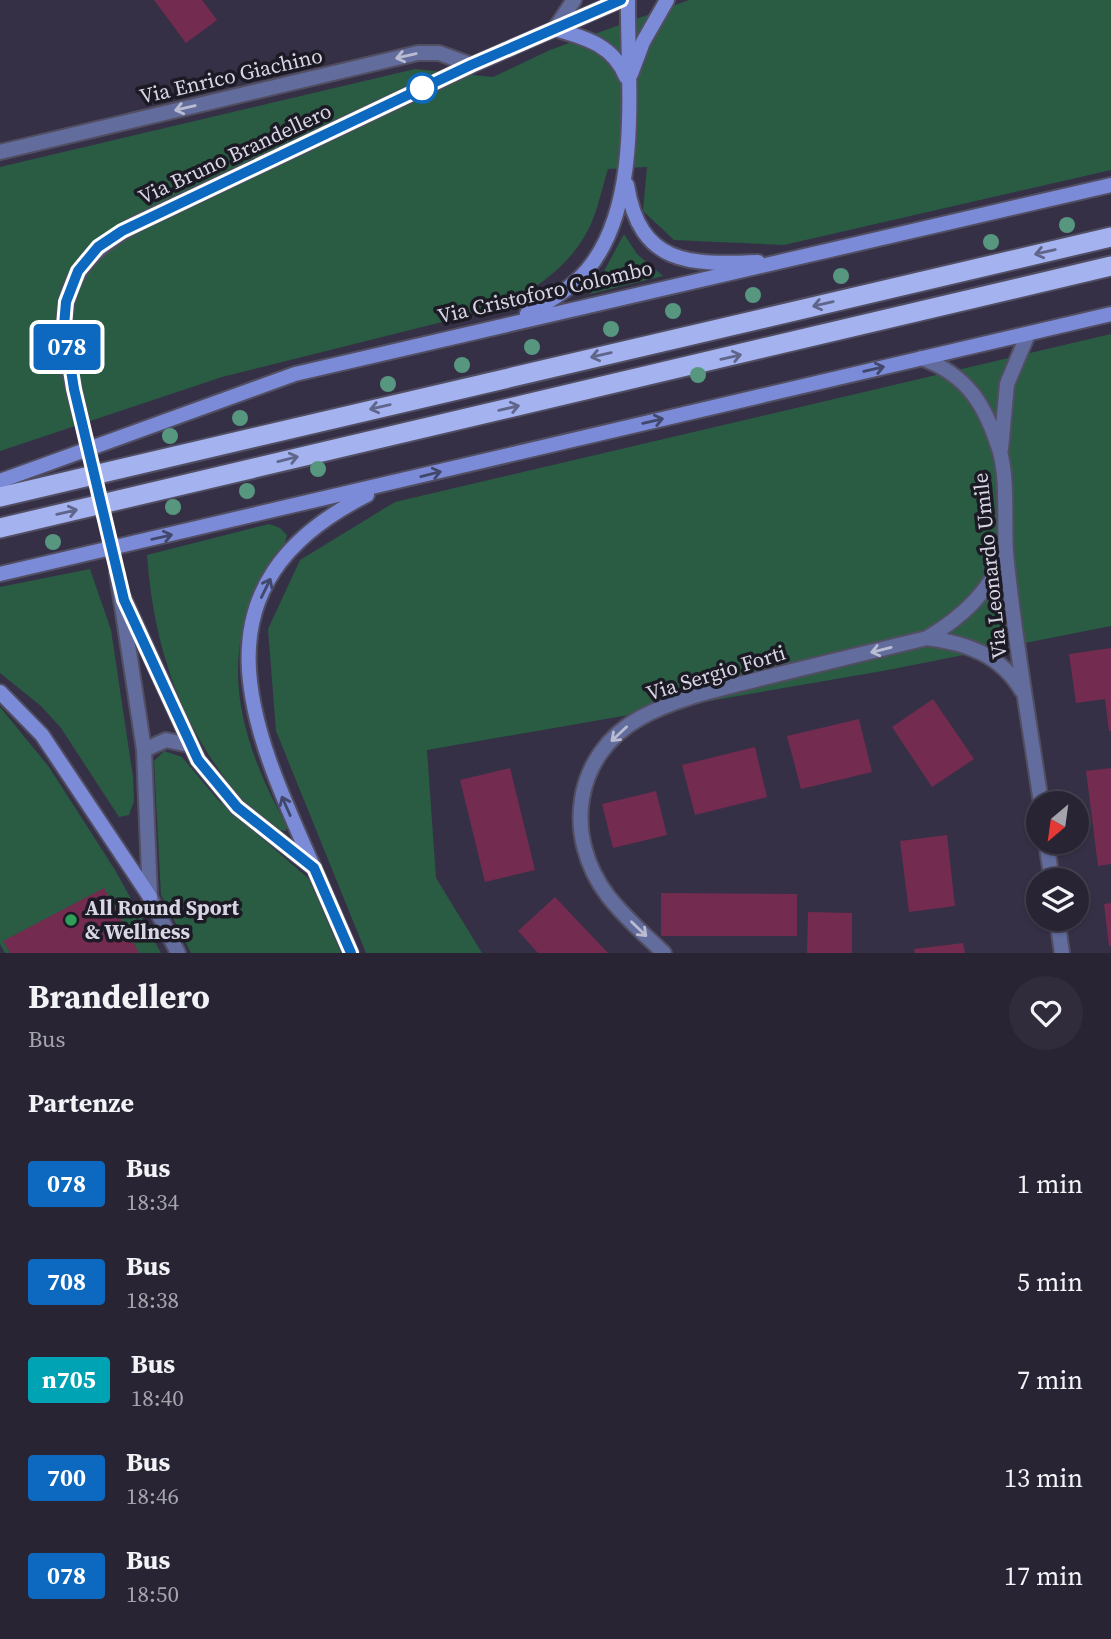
<!DOCTYPE html>
<html lang="it">
<style>
:root{--surface:#282434;--page:#302c3c;--text:#f1f3f6;--muted:#a5a4ac;--line:#44414f}
body{margin:0;font-family:"Source Serif 4",serif;background:var(--page);color:var(--text);height:100vh;display:flex;flex-direction:column;font-size:26px;white-space:nowrap}
*{box-sizing:border-box;margin:0}
p{font-size:23px;color:var(--muted)}
.icon{flex:none;width:38px;height:38px;fill:none;stroke:currentColor;stroke-width:2;stroke-linecap:round;stroke-linejoin:round}
.map{position:relative;height:953px;overflow:hidden}
.sheet{display:flex;flex-direction:column;background:var(--surface);flex:1}
.sheet>*{flex:none}
.badge{padding:0 14px;border-radius:5px;font-size:24px;line-height:46px}
.needle{width:46px;rotate:209deg}
.buttons{position:absolute;left:1026px;top:791px;display:grid;gap:14px}
.buttons a{display:grid;place-items:center;width:63px;height:63px;border-radius:50%;background:var(--surface);box-shadow:0 2px 5px #0004,0 0 0 2px var(--line);font-size:35px}
.map>.badge{position:absolute;translate:-50% -50%;box-shadow:0 0 0 4px #fff}
h2{padding:0 28px;font-size:26px;line-height:63px}
.round{display:grid;place-items:center;flex:none;width:74px;height:74px;border-radius:37px;background:var(--page)}
.summary{display:flex;align-items:center;justify-content:space-between;height:119px;padding:0 28px}
h1{font-size:33px;font-weight:700;line-height:52px}
ul{padding:0;list-style:none}
li{display:flex;align-items:center;gap:21px;height:98px;padding:0 28px}
li div{flex:1}
li b{display:block;font-size:26px}
li em{font-style:normal}
li .badge{min-width:77px;font-weight:700;text-align:center}
.map>svg:first-child{display:block}
</style>
<div class="map">
<svg width="1111" height="953" viewBox="0 0 1111 953">
<rect width="100%" height="100%" fill="#353046"/>
<!-- green -->
<path fill="#295c43" d="M689,0H1111V170L784,245L674,240L643,211L647,167L608,169C602,188 598,209 590,226C572,265 535,290 498,308L222,377L0,451V167L415,69L493,77L550,50Z
M624,234L637,254L663,276L590,294L589,291L602,275Z
M1111,334V626L888,670L427,750L436,878L482,953H366L276,731L268,629L300,560L395,502Z
M269,524L280,528L287,535C284,553 274,562 264,576C257,586 253,599 249,611C221,682 251,762 287,826L286,831C271,831 253,812 243,801C181,728 154,649 147,555Z
M90,569L111,630L133,777L134,801L129,815L119,817L61,728L41,706L0,673V587Z
M0,707L49,767L115,870L161,953H5L0,944Z
M164,751L182,757L218,800L309,879L341,953H191L161,895L154,761Z"/>
<!-- building -->
<path fill="#732b50" d="M154,0H202L217,20L186,43Z
M1111,648V731H1109L1105,699L1076,703L1069,654Z
M933,699L974,759L932,787L892,727Z
M859,719L872,772L801,789L787,736Z
M755,747L767,797L695,815L682,765Z
M510,768L535,870L485,882L460,780Z
M1111,768V864L1098,866L1086,771Z
M656,791L667,835L613,848L602,804Z
M947,835L955,906L909,912L900,841Z
M104,888L139,953H10L3,941Z
M661,893L797,894V936H661Z
M555,897L608,953H538L518,931Z
M1111,903V946H1109L1104,904Z
M808,912L852,913V953H807Z
M963,943L965,953H915L914,949Z"/>
<g fill="none" stroke-linecap="round" stroke-linejoin="round">
<!-- tertiary-tunnel -->
<path stroke="#4d495e" stroke-width="14" stroke-dasharray="14 7" stroke-linecap="butt" d="M80,415L117,573"/>
<!-- minor casing -->
<g stroke="#524e62" stroke-width="18">
<path id="minor" d="M0,152L418,53H439L472,65
M921,358C968,375 986,406 1000,452C1008,480 1004,523 1006,553C1014,637 1029,720 1041,803
M1001,449L1007,384L1028,334
M927,638C967,643 1001,655 1022,691
M1046,842L1052,880
M1057,919L1062,953
M664,953C645,935 624,917 608,896C563,837 573,755 640,718C678,697 725,688 767,677C820,664 874,651 927,638C964,616 987,593 1006,554"/>
</g>
<!-- tertiary casing -->
<g stroke="#524e62" stroke-width="18">
<path id="tertiary" d="M556,27L574,0
M80,415C58,325 46,271 140,222L472,65L621,0
M117,573L144,750L150,897L178,953
M124,599L198,760L237,807L314,868L351,953
M144,750L166,740L189,745"/>
</g>
<!-- secondary casing -->
<g stroke="#524e62" stroke-width="18">
<path id="secondary" d="M555,29C586,38 613,45 626,77
M631,74L643,42L667,0
M627,185C640,265 689,265 758,262
M527,314C549,302 572,288 587,270C643,204 627,82 628,0
M0,481L295,374L1111,185
M0,574L1111,314
M0,692L42,735L150,897
M314,868C249,723 187,586 367,495"/>
</g>
<!-- trunk casing -->
<g stroke="#524e62" stroke-width="23">
<path id="trunk" d="M0,497L1111,237
M0,528L1111,266"/>
</g>
<!-- minor -->
<use href="#minor" stroke="#626c9d" stroke-width="14"/>
<!-- tertiary -->
<use href="#tertiary" stroke="#626c9d" stroke-width="14"/>
<!-- secondary -->
<use href="#secondary" stroke="#7b8bd7" stroke-width="14"/>
<!-- trunk -->
<use href="#trunk" stroke="#a4b2f0" stroke-width="19"/>
</g>
<!-- trees -->
<g fill="#579780">
<circle cx="1067" cy="225" r="8"/>
<circle cx="991" cy="242" r="8"/>
<circle cx="841" cy="276" r="8"/>
<circle cx="753" cy="295" r="8"/>
<circle cx="673" cy="311" r="8"/>
<circle cx="611" cy="329" r="8"/>
<circle cx="532" cy="347" r="8"/>
<circle cx="462" cy="365" r="8"/>
<circle cx="698" cy="375" r="8"/>
<circle cx="388" cy="384" r="8"/>
<circle cx="240" cy="418" r="8"/>
<circle cx="170" cy="436" r="8"/>
<circle cx="318" cy="469" r="8"/>
<circle cx="247" cy="491" r="8"/>
<circle cx="173" cy="507" r="8"/>
<circle cx="53" cy="542" r="8"/>
</g>
<!-- one-way arrows -->
<defs><path id="oneway-shaft" d="M-6 0H5M1.5-3L5.5 0L1.5 3" fill="none" stroke-width="1.6" stroke-linecap="round" stroke-linejoin="round" transform="scale(1.75)"/></defs>
<g stroke="#babcd2">
<use href="#oneway-shaft" transform="translate(406 56) rotate(167)"/>
<use href="#oneway-shaft" transform="translate(185 108) rotate(167)"/>
<use href="#oneway-shaft" transform="translate(881 650) rotate(166)"/>
<use href="#oneway-shaft" transform="translate(619 734) rotate(137)"/>
<use href="#oneway-shaft" transform="translate(639 929) rotate(44)"/>
</g>
<g stroke="#60668a">
<use href="#oneway-shaft" transform="translate(1045 252) rotate(167)"/>
<use href="#oneway-shaft" transform="translate(823 304) rotate(167)"/>
<use href="#oneway-shaft" transform="translate(601 355) rotate(167)"/>
<use href="#oneway-shaft" transform="translate(731 357) rotate(-13)"/>
<use href="#oneway-shaft" transform="translate(380 407) rotate(167)"/>
<use href="#oneway-shaft" transform="translate(509 408) rotate(-13)"/>
<use href="#oneway-shaft" transform="translate(288 459) rotate(-14)"/>
<use href="#oneway-shaft" transform="translate(67 512) rotate(-13)"/>
</g>
<g stroke="#42476c">
<use href="#oneway-shaft" transform="translate(874 369) rotate(-13)"/>
<use href="#oneway-shaft" transform="translate(653 421) rotate(-13)"/>
<use href="#oneway-shaft" transform="translate(431 474) rotate(-14)"/>
<use href="#oneway-shaft" transform="translate(162 537) rotate(-13)"/>
<use href="#oneway-shaft" transform="translate(266 588) rotate(-64)"/>
<use href="#oneway-shaft" transform="translate(286 806) rotate(-114)"/>
</g>
<g fill="none" stroke-linecap="round" stroke-linejoin="round">
<!-- line casing -->
<g stroke="#fff" stroke-width="16">
<path id="line" d="M351,953L314,868L237,807L198,760L124,600L74,389L64,326L66,302L78,271L98,247L122,231L471,65L621,0"/>
</g>
<!-- line -->
<use href="#line" stroke="#0c69bf" stroke-width="10"/>
</g>
<!-- markers -->
<circle fill="#fff" stroke="#0c69bf" stroke-width="3.5" cx="422" cy="88" r="14"/>
<circle fill="#2e9e5b" stroke="#1c1a24" stroke-width="2.5" cx="71" cy="920" r="7"/>
<g text-anchor="middle" stroke-width="7" stroke-linejoin="round" paint-order="stroke">
<!-- street labels -->
<g font-size="21" fill="#d8d6e4" stroke="#1c1a24">
<text transform="translate(231 76) rotate(-13)" y="7">Via Enrico Giachino</text>
<text transform="translate(235 154) rotate(-25)" y="7">Via Bruno Brandellero</text>
<text transform="translate(545 292) rotate(-13)" y="7">Via Cristoforo Colombo</text>
<text transform="translate(990 566) rotate(-96)" y="7">Via Leonardo Umile</text>
<text transform="translate(716 673) rotate(-17)" y="7">Via Sergio Forti</text>
</g>
<!-- poi labels -->
<g font-size="21" font-weight="bold" fill="#d8d6e4" stroke="#1c1a24" text-anchor="start">
<text x="85" y="915">All Round Sport<tspan x="85" dy="24">&amp; Wellness</tspan></text>
</g>
</g>
</svg>
<div class="buttons">
<a><svg class="needle" viewBox="-14 -14 28 28"><path d="M0-13l5 13h-10z" fill="#e53935"/><path d="M0 13l5-13h-10z" fill="#a5a4ac"/></svg></a>
<a><svg class="icon" aria-label="layers" viewBox="0 0 24 24"><path d="M12 4l9 5-9 5-9-5zM3 14l9 5 9-5"/></svg></a>
</div>
<b class="badge" style="left:67px;top:347px;background:#0c69bf;color:#fff">078</b>
</div>
<section class="sheet">
<div class="summary"><div><h1>Brandellero</h1><p>Bus</p></div><a class="round"><svg class="icon" aria-label="heart" viewBox="0 0 24 24"><path d="M12 20l-8-8c-3-5 5-10 8-4 3-6 11-1 8 4z"/></svg></a></div>
<h2>Partenze</h2>
<ul>
<li><span class="badge" style="background:#0c69bf;color:#fff">078</span><div><b>Bus</b><p>18:34</p></div><em>1 min</em></li>
<li><span class="badge" style="background:#0c69bf;color:#fff">708</span><div><b>Bus</b><p>18:38</p></div><em>5 min</em></li>
<li><span class="badge" style="background:#00a3b4;color:#fff">n705</span><div><b>Bus</b><p>18:40</p></div><em>7 min</em></li>
<li><span class="badge" style="background:#0c69bf;color:#fff">700</span><div><b>Bus</b><p>18:46</p></div><em>13 min</em></li>
<li><span class="badge" style="background:#0c69bf;color:#fff">078</span><div><b>Bus</b><p>18:50</p></div><em>17 min</em></li>
</ul>
</section>
